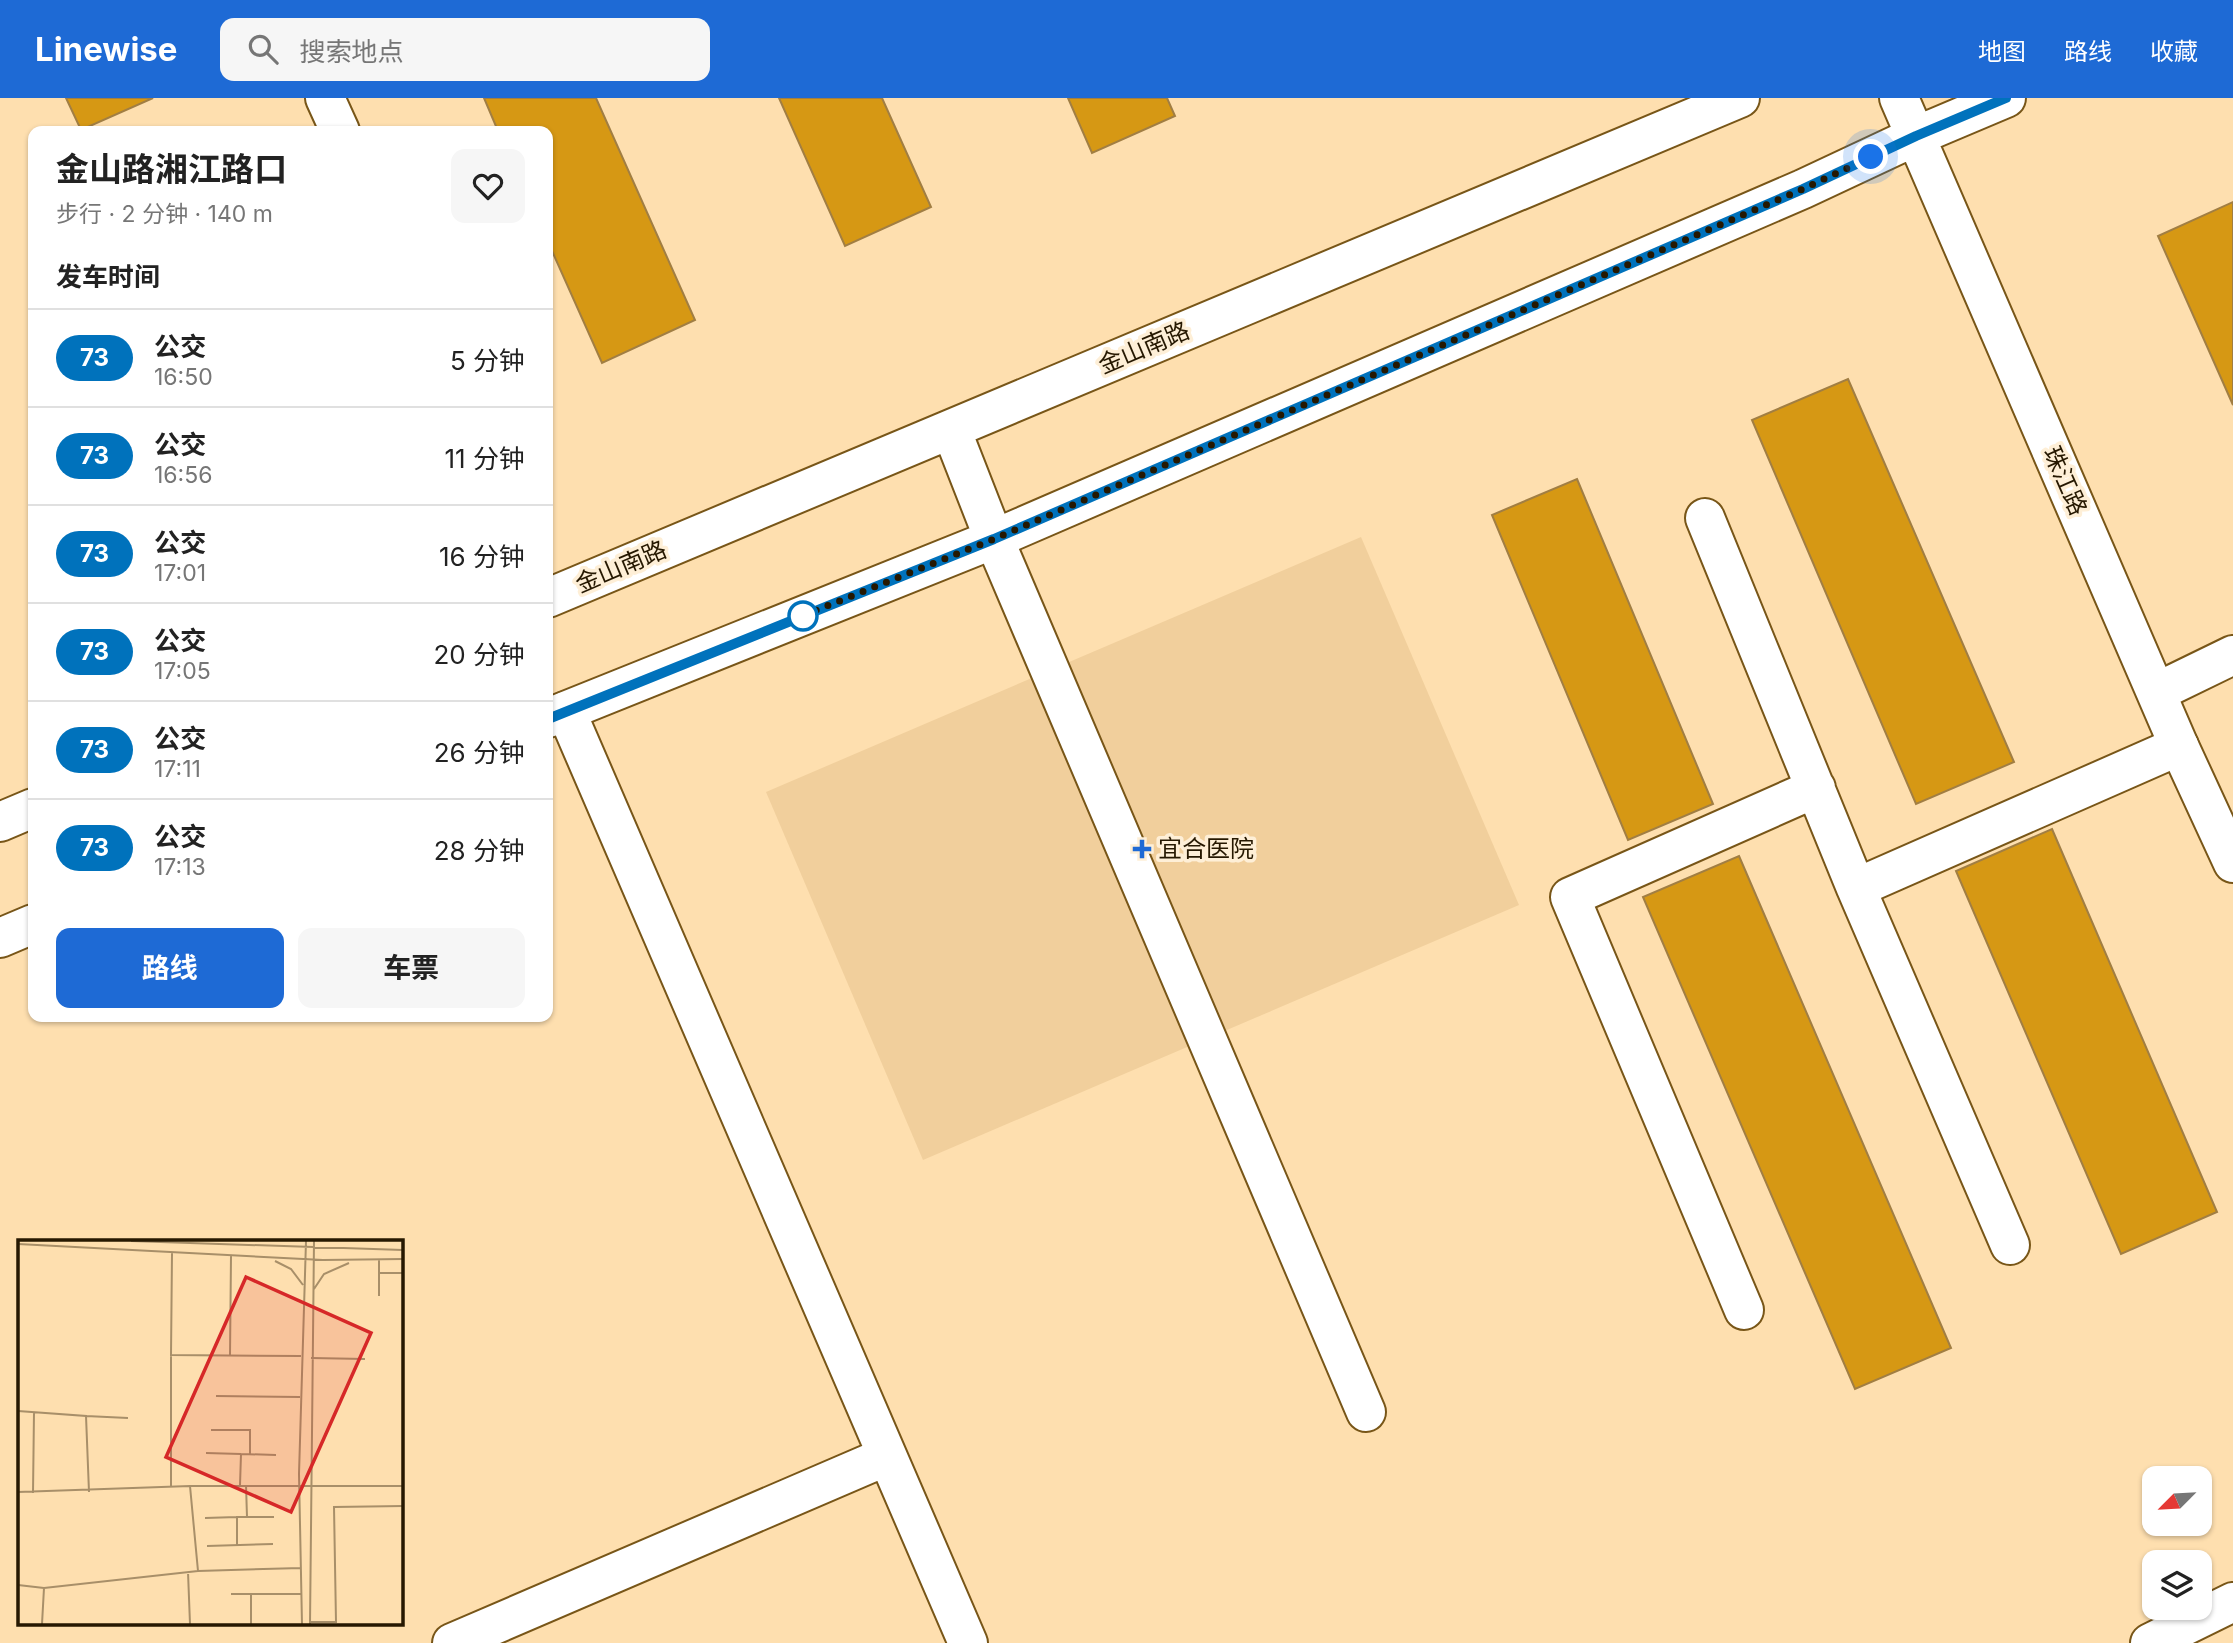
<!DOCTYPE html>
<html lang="zh">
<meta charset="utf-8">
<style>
:root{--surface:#fff;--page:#f6f6f6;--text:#222;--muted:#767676;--line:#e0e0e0;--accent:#1e6ad5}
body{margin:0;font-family:Inter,"Noto Sans SC",sans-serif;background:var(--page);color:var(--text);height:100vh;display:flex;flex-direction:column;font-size:26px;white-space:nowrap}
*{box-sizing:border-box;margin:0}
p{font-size:23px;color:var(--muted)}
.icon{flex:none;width:38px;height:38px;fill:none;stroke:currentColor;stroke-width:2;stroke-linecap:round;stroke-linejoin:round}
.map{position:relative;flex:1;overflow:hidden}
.side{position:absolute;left:28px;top:28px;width:525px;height:896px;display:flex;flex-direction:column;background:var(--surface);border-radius:14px;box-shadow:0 2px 5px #0004}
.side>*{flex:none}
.badge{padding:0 14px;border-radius:23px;font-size:24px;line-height:46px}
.needle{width:46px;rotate:246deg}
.controls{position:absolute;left:2142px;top:1368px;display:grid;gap:14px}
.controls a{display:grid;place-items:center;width:70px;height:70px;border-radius:14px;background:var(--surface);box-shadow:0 2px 5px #0004;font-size:35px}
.you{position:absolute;width:35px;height:35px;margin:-18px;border:5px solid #fff;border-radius:50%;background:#1a73e8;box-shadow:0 0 0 10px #1a73e833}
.map>.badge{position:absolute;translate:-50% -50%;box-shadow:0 0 0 4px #fff}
h2{padding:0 28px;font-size:26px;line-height:63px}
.round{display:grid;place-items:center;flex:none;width:74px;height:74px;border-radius:14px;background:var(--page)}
.head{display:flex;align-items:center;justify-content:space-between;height:119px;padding:0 28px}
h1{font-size:33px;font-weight:700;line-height:52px}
.primary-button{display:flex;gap:14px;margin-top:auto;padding:14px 28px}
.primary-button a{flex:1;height:80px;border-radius:14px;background:var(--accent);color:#fff;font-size:28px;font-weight:700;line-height:80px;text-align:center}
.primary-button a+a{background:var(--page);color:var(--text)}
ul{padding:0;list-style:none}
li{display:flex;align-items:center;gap:21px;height:98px;padding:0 28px;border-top:2px solid var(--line)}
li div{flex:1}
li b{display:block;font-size:26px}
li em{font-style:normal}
li .badge{min-width:77px;font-weight:700;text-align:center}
header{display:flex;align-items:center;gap:42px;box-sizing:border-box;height:98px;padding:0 35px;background:var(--accent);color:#fff}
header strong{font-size:33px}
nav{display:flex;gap:38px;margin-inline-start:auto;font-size:24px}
.search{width:490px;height:63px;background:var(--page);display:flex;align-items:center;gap:18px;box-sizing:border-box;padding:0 24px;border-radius:14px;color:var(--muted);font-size:26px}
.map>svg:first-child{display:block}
</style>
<header>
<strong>Linewise</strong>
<div class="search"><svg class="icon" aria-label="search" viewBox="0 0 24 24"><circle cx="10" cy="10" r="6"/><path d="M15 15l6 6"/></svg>搜索地点</div>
<nav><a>地图</a><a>路线</a><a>收藏</a></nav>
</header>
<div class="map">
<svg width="2233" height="1545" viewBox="0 0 2233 1545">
<rect width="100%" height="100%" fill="#fedfaf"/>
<!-- built -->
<path fill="#f1cf9c" d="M1361,439L1519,807L923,1062L766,694Z"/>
<!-- building -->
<path fill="#d69814" stroke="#a17e43" stroke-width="2" d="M66,0H153L81,32Z
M484,0H596L695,222L602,265L548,144V33H498Z
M779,0H882L931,109L845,148Z
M1068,0H1167L1175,18L1092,55Z
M2233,104V307L2158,138Z
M1848,281L2014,664L1916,706L1752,322Z
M1577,381L1713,706L1628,742L1492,417Z
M2052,731L2217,1114L2121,1156L1956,773Z
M1739,758L1951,1250L1855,1291L1643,799Z"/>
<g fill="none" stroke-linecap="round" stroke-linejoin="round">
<!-- street casing -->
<g stroke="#785618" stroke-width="42">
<path id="street" d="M325,0L340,33
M1705,420L1856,790L2179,648
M994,441L1366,1314
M2157,594L2233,557
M566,613L968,1545
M1856,790L2010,1147
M1744,1212L1570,799L1816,690
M452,1545L887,1358
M2150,1545L2233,1504"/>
</g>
<!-- secondary casing -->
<g stroke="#785618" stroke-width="42">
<path id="secondary" d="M1899,0L2179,648L2233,765
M951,331L994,441
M548,500L1740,0
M548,620L994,441L1803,91L1916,38L2006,0
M0,724L33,710
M0,840L33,826"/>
</g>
<!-- street -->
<use href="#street" stroke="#fff" stroke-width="38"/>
<!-- secondary -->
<use href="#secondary" stroke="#fff" stroke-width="38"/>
</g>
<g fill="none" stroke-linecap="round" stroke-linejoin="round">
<!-- line casing -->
<g stroke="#fff" stroke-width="16">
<path id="line" d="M548,621L994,441L1803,91L1916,38L2006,0"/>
</g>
<!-- line -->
<use href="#line" stroke="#0072bc" stroke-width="10"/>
<!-- walk -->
<path stroke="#261801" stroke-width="7" stroke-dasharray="0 12.6" d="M803,518L792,522L994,441L1803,91L1871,59"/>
</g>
<!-- markers -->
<circle fill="#fff" stroke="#0072bc" stroke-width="3.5" cx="803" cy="518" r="14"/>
<path fill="#1e6ad5" stroke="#feefd7" stroke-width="2.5" d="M1138.5 740.5h7v7h7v7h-7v7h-7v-7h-7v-7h7z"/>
<g text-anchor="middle" stroke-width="7" stroke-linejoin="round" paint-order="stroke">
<!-- street labels -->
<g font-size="24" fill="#261801" stroke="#feefd7">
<text transform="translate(1144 250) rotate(-23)" y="8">金山南路</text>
<text transform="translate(2065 383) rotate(66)" y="8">珠江路</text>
<text transform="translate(621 469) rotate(-23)" y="8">金山南路</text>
</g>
<!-- poi labels -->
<g font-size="24" fill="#261801" stroke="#feefd7" text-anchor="start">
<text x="1158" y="759">宜合医院</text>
</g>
</g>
<!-- overview -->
<g transform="translate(18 1142)">
<rect width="385" height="385" fill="#fedfaf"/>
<path fill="none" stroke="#a88f69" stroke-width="2" d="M113,1L385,10M0,4L305,20L385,19M154,13L153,115L283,116M361,19V56M257,21L273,29L285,45M361,33H385M296,49L306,34L331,23M153,115V246M212,116L213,16M293,118L347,119M198,156L282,157M0,171L68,176L71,252M68,176L110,178M193,190H232V214M188,213L223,214M222,245L223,214L258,215M172,246L180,331M0,252L172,246H385M15,253L16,172M229,277H256M187,278L219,277M219,305V277H229L228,245M189,306L255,304M170,332L172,384M0,345L26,348L180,331L283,328M213,354H233V384M233,354H283M292,382H318L316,267L385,266M24,384L26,348M284,384L281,234L288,1M292,384L296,1"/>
<path fill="#d62828" fill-opacity="0.15" stroke="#d62828" stroke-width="3.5" d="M228,37L353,93L273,272L148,217Z"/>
<rect width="385" height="385" fill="none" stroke="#261801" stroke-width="3.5"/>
</g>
</svg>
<div class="controls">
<a><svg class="needle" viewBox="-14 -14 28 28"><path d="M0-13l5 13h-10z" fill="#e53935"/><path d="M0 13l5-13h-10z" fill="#767676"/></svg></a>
<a><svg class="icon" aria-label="layers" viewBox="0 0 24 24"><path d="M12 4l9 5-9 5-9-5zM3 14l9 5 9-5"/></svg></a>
</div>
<div class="you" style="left:1871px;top:59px"></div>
<section class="side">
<div class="head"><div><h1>金山路湘江路口</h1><p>步行 · 2 分钟 · 140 m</p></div><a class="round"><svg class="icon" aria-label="heart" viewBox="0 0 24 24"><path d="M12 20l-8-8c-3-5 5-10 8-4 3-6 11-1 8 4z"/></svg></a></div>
<h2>发车时间</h2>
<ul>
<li><span class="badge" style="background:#0072bc;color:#fff">73</span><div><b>公交</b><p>16:50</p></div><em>5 分钟</em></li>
<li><span class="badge" style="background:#0072bc;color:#fff">73</span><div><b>公交</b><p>16:56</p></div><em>11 分钟</em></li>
<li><span class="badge" style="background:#0072bc;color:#fff">73</span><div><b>公交</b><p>17:01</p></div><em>16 分钟</em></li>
<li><span class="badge" style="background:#0072bc;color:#fff">73</span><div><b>公交</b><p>17:05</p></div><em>20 分钟</em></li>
<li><span class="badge" style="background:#0072bc;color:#fff">73</span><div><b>公交</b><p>17:11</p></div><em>26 分钟</em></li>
<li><span class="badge" style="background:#0072bc;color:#fff">73</span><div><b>公交</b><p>17:13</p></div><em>28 分钟</em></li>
</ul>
<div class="primary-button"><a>路线</a><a>车票</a></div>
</section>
</div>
